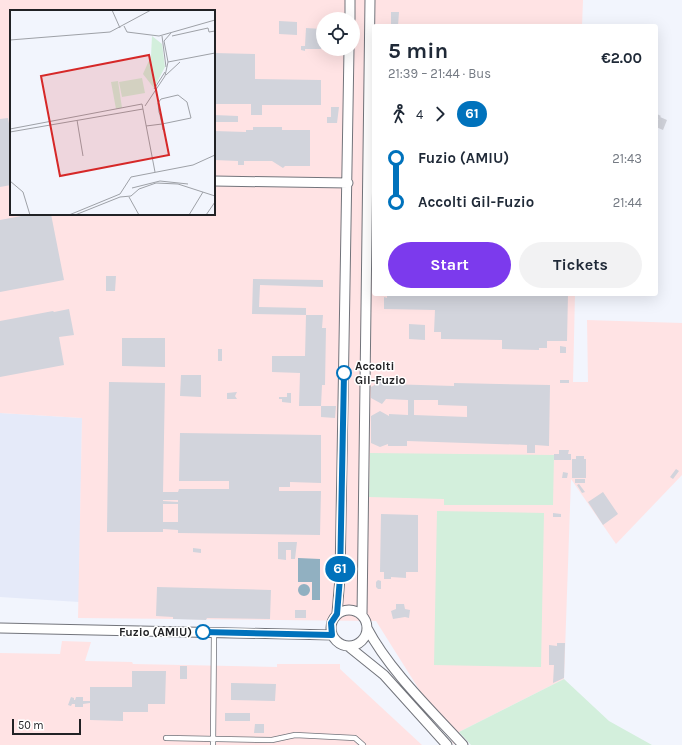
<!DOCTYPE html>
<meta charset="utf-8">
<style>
:root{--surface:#fff;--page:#f2f2f3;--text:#1f2937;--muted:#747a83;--accent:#7c3aed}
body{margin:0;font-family:Karla,sans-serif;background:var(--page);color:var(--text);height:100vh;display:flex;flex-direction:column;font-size:15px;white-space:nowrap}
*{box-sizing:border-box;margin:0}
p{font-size:13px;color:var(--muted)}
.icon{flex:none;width:22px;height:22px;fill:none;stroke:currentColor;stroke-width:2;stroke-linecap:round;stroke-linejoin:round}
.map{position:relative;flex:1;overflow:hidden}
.details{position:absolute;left:372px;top:24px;width:286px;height:272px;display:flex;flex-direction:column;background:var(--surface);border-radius:4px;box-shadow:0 4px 16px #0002}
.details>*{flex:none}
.badge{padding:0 8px;border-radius:13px;font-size:14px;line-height:26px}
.controls{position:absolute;left:316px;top:12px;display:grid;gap:8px}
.controls a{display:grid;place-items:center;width:44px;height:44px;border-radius:50%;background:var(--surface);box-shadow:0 4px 16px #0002;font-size:20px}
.scale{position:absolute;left:12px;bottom:10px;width:69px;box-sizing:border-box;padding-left:4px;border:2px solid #212225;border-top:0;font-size:11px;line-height:14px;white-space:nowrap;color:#212225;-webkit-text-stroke:3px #fff;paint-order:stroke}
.map>.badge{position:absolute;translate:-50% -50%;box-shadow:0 0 0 2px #fff}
.legs{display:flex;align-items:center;gap:6px;height:44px;padding:0 16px;font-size:13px}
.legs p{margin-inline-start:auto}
.summary{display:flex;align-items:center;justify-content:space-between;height:68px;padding:0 16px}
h1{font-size:22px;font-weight:700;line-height:30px}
.button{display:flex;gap:8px;margin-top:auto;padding:8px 16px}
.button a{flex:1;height:46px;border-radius:24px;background:var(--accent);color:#fff;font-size:16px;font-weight:700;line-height:46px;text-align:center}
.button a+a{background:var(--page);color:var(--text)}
ul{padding:0 16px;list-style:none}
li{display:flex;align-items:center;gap:14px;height:44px;font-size:15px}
li i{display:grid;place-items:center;width:6px;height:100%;margin:0 5px;background:currentColor}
li i::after{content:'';width:10px;height:10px;margin:-5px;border:3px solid;border-radius:50%;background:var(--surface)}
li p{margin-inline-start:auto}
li:first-child i{background:linear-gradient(#0000 50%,currentColor 0)}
li:last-child i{background:linear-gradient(currentColor 50%,#0000 0)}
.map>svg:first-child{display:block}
</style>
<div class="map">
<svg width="682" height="745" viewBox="0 0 682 745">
<rect width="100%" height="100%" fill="#f2f5fd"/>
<!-- built -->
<path fill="#e5eaf9" d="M0,413L82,418L79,602L0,597Z"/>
<!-- industrial -->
<path fill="#ffe3e4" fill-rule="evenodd" d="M0,0H583L582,26H374V294H575L573,382H588L587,320L682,323V475L616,544L571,479L564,679L459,732L454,745L376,621L78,618L82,418L0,413ZM11,11H214V214H11ZM323,19H353V49H323Z
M62,641L91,642L85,661L132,662L133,664L277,667V664H340V669L422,745H0V653L60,654Z"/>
<!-- green -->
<path fill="#d3efdc" d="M370,453L554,455L553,505H444V499L369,497Z
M437,511L544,513L541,667L434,665Z
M564,679L609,721L652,745H471L459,732Z"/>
<!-- water -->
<path fill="#91b0c1" d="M298,558L320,559V600H312V582H298Z
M298 590a6 6 0 1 1 12 0a6 6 0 1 1-12 0Z"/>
<!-- building -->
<path fill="#d2d4dc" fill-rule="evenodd" d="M391,12H399L398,26H391Z
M279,21L297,22V35L279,34Z
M306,28L322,29L321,49H305V51L301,50V46H305Z
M214,53L255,54V79L321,80V105H262V115H251V104H214Z
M331,107H339L337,123H327V117H331Z
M657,114L661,116L660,117L667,120L663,130L656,127L658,123L656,122V120H659L656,119Z
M214,115L238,116V122H214Z
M8,118L11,134V185L0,187V119Z
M253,127H282V130H310V166H285L283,168L272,161H244V165H238V161L214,160V131L246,132V130H253Z
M32,214H51L64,280L0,292V220Z
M106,276H116L115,291H106Z
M253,279L323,280V287L260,285L259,307L306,308V315L252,314Z
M387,294H568L567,341H547V348H539V350L502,349V340L441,339V332H434L435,310L384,309V297L387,298Z
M69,309L74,335L59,337L64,365L0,377V321L53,311L54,312Z
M306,315H323L322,328H326L325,385H322L321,406H299L300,373L272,372V356H305Z
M409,324L425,325V340L409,339Z
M122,338H165V367L122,366Z
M560,346L566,347V353H560Z
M218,349H222V361H218Z
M181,375H201V397L180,396Z
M382,377L387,385V384L454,386V383L550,385L549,446L535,445V453H527V445L407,441V446H388V444L380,447L371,443V416L380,411L389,416V414L408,415V400L386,399L382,404L371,398V387L378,383ZM414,400H438V405L467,406V417L414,415Z
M560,380H569V383H560Z
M109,382L165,383L163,492H178L179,489H229V481H179L180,433L321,435V483L290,482V487H279V491H321L320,535L178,533V530L163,529V532H107ZM163,500H178V502L163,501ZM163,504H178V522H163Z
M237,392L235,396L237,399H227V393Z
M287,393H291V403L282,402V399H279V397H287Z
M321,406H336L335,418L321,417Z
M559,450H569L568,454H571V460H554V454H559Z
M576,456H584V459H586V478H572V459H576Z
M676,469L679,471L673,479L670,477Z
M563,472L568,473L567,478H562Z
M575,479H585V483H575Z
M579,484L585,492L582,493L577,485Z
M603,492L618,514L603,525L588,502Z
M553,513L561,514V517H553Z
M381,514L418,515V572H406V578L391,577V579H384V572H380Z
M278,542H297L295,559H291V550H286V560L278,559Z
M193,548L201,549V553L193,552Z
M378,580L381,581V589H378L376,587V582Z
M157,587L271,590L270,619L207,618L206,620L173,619V617L156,616Z
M396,604H404L405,609L410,610L409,618L405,617L393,619L391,611L396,609Z
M295,610H306V618H295Z
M557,643H565L564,678L553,683L554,665H549V645L557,646Z
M180,666H187V679H180Z
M132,671H166L165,704H148V712H123V721L90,720V703L83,704V707H75V704H72L71,706L68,705L71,697L74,698V700H75L76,697H83V701H90V687H132Z
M231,683L276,684L275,701L231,700Z
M225,713H250V721H225Z
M255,724H264V733H254Z"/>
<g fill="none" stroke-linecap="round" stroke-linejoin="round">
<!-- service casing -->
<g stroke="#72747b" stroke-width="6">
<path id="service" d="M166,738L272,740L295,735L355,738L363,745
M213,745L214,632"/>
</g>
<!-- minor casing -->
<g stroke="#72747b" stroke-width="11">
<path id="minor" d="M350,19V0
M214,181L348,183
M331 628a18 18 0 1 1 36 0a18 18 0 1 1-36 0Z
M337,613L340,578L349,49
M362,615L370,0
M0,628L332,635
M367,628C389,670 431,710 463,745
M348,646L384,675L447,745"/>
</g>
<!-- service -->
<use href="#service" stroke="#fff" stroke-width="4.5"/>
<!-- minor -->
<use href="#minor" stroke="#fff" stroke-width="9"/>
</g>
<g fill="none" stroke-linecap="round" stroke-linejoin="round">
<!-- line-1 casing -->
<g stroke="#fff" stroke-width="9">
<path id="line-1" d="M203,632L332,635L331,623L337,614L340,578L344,373"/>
</g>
<!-- line-1 -->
<use href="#line-1" stroke="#0072bc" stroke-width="6"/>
</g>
<!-- markers -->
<g fill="#fff" stroke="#0072bc" stroke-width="2">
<circle cx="344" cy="373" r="7"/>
<circle cx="203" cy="632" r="7"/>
</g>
<g text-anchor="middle" stroke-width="3" stroke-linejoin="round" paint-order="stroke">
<!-- stop labels -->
<g font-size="12" font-weight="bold" fill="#212225" stroke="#fff" text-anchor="start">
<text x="355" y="370">Accolti<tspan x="355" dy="14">Gil-Fuzio</tspan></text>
<text x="192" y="636" text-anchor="end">Fuzio (AMIU)</text>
</g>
</g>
<!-- overview -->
<g transform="translate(10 10)">
<rect width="205" height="205" fill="#f2f5fd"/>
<path d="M142,26L152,34L155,57L144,78L133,64L141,46ZM132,68L135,83L112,87L109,72ZM108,71L112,98L106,99L101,72Z" fill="#d3efdc"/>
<path fill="none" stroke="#9ea1a7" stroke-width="1" d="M102,0L110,18M114,16L117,22L149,26L205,10M152,26L156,57M162,26L198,18L199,22L205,21M0,30L100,22L141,0M158,52L205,43M156,65L170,52M144,79L155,62M135,96L155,66L158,52L154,31L161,23M67,110L73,146M136,116L152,114L181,108L177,92L168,85L151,89L148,93L149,102L150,105L152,114L153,120M0,119L132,94L145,162M0,122L133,99M0,171L13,182L20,205M122,178L150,171L178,174M119,187L129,205M59,205L110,184L121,167L183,155L205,145M65,205L110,187L121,186L129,179L146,173L168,174L205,186M179,205L193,182M196,205L205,192"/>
<path fill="#d62828" fill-opacity="0.15" stroke="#d62828" stroke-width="2" d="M139,45L159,145L50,166L31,66Z"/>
<rect width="205" height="205" fill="none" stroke="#212225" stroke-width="2"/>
</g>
</svg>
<div class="controls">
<a><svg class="icon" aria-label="locate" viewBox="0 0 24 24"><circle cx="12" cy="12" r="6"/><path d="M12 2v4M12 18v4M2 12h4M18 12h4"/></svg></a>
</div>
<div class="scale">50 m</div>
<b class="badge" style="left:340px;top:569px;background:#0072bc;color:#fff">61</b>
<section class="details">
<div class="summary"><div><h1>5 min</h1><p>21:39 – 21:44 · Bus</p></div><b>€2.00</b></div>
<div class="legs"><svg class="icon" aria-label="walk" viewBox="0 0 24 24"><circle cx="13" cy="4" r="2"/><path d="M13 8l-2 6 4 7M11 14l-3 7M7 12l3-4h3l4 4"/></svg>4<svg class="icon" aria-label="forward" viewBox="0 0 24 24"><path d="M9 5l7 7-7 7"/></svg><b class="badge" style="background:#0072bc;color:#fff">61</b></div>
<ul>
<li><i style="color:#0072bc"></i><b>Fuzio (AMIU)</b><p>21:43</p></li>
<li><i style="color:#0072bc"></i><b>Accolti Gil-Fuzio</b><p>21:44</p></li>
</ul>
<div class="button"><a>Start</a><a>Tickets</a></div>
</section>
</div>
